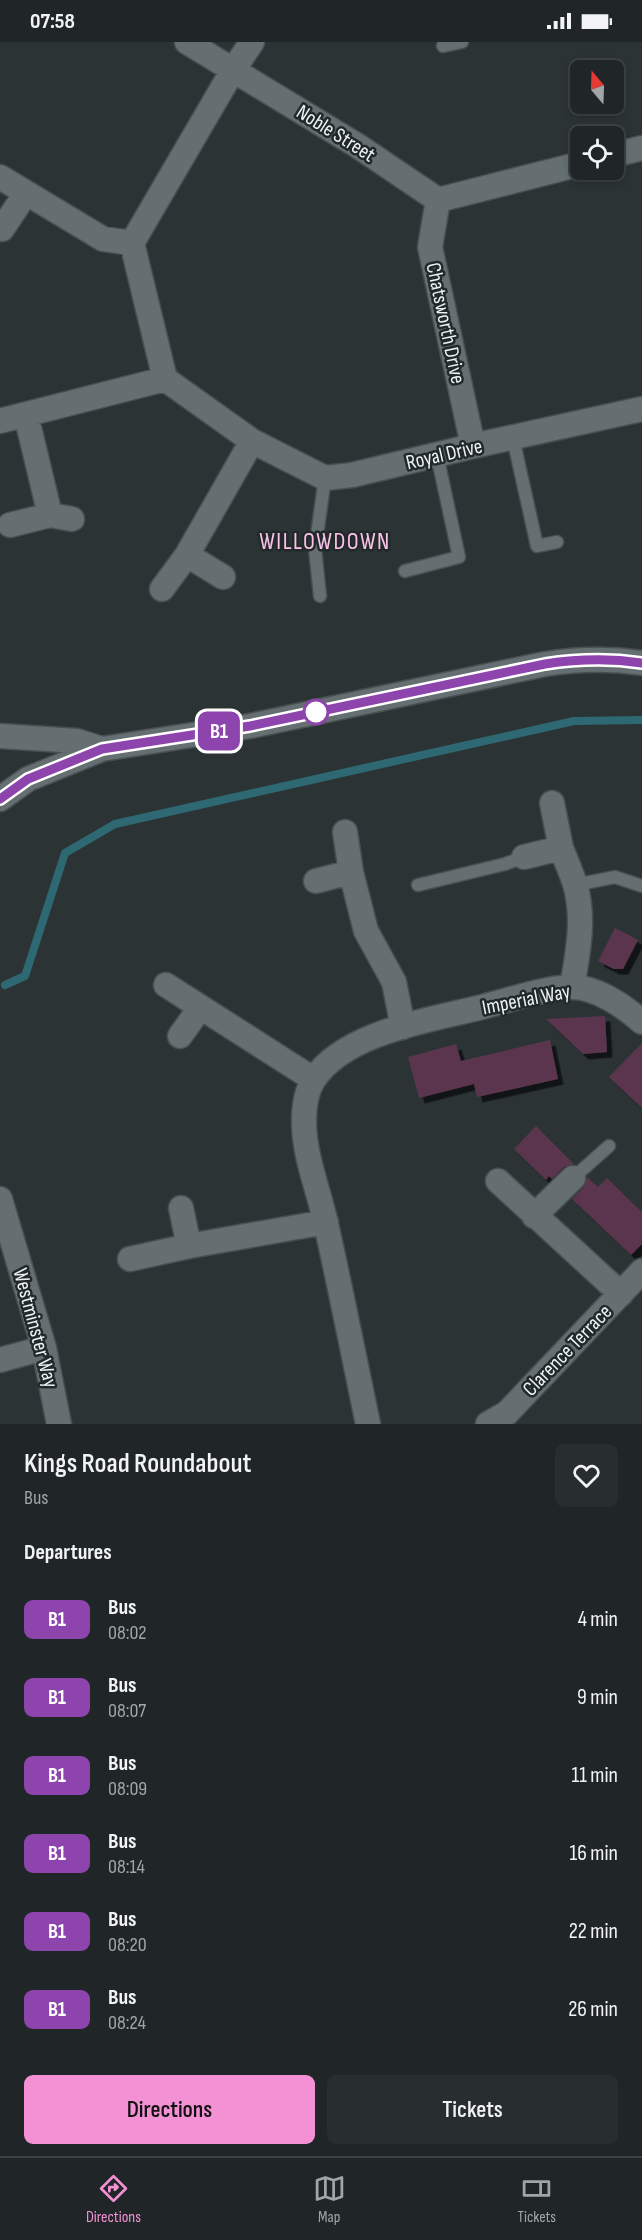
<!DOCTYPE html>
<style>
:root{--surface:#202628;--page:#282e30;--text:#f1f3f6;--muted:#a2a5a8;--line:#3d4345;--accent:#f491d4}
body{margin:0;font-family:"Sofia Sans Condensed",sans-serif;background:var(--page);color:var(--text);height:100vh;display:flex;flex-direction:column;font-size:22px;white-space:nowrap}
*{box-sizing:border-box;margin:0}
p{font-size:20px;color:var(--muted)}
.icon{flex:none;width:33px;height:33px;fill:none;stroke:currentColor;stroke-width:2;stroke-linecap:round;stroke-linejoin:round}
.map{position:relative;height:1382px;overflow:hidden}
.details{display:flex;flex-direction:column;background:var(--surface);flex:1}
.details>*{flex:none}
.badge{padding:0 12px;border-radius:9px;font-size:21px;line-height:39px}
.needle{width:39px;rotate:341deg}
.fabs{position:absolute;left:570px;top:18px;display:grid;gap:12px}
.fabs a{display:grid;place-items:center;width:54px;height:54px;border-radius:9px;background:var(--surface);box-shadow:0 3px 9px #0003,0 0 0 2px var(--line);font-size:30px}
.map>.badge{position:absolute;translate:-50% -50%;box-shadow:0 0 0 3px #fff}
h2{padding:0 24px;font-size:22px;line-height:54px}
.round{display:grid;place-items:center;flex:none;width:63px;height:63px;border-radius:9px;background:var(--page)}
.summary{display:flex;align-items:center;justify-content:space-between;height:102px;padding:0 24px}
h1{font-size:28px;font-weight:600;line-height:45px}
.cta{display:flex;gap:12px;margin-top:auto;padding:12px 24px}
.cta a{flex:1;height:69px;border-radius:9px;background:var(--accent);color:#111;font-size:24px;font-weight:600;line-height:69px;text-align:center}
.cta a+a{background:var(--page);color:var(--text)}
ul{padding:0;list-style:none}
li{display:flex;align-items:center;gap:18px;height:78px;padding:0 24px}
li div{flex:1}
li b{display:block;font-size:22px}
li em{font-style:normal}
li .badge{min-width:66px;font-weight:700;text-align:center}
.status{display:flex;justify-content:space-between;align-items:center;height:42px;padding:0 30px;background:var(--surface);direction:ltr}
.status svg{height:16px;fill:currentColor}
.menu{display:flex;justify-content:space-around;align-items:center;height:84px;border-top:2px solid var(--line);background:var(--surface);font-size:16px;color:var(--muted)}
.menu a{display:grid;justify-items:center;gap:3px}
.menu .on{color:var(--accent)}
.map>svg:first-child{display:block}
</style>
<div class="status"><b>07:58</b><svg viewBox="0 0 49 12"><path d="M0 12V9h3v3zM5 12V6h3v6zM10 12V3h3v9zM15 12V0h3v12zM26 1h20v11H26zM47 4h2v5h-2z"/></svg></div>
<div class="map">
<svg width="642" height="1382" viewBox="0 0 642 1382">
<defs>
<filter id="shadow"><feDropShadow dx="5.5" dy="5.5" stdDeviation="0" flood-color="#0009"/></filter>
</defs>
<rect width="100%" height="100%" fill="#2b3335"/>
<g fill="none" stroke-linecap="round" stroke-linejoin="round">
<!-- stream -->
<path stroke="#2e6973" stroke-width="8" d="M5,943L25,934L65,811L115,782L574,679L642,678"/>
</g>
<!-- building -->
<path fill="#5a364e" filter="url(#shadow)" d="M615,886L638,898L623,927H614L598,919Z
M605,974L607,1010L583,1012L546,977Z
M550,998L558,1037L477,1055L474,1042L419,1056L408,1015L456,1002L461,1019Z
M642,1001V1066L609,1035Z
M536,1084L574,1122L564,1125L552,1137L549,1134L546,1138L514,1107Z
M587,1135L598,1145L607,1136L642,1170V1202L631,1213L572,1157L583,1146Z"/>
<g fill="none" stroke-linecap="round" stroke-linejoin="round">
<!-- lane casing -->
<g stroke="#474f50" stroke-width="15">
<path id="lane" d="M443,4L462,0
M513,396L537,504L557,500
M405,529L459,515L437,413
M320,554L315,507L325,436
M418,843L505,822L524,815
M575,843L615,835L642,844
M573,1136L609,1104"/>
</g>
<!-- street casing -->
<g stroke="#474f50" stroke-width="27">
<path id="street" d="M187,0L358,104L438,158
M252,0L233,28L132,201L165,337L252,399L325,436L352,433L473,404L642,367
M614,113L642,106
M0,135L103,197L132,201
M438,158L430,205L473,404
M438,158L580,122
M2,187L26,151
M26,373L50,473L72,477
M0,379L165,337
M10,483L50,473
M187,513L223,535
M162,547L187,513L252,399
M0,694L77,699L102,707
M0,757L28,737L102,707L250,684L545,622C578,617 608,616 642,621
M552,761L561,806
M345,790L351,830L366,889L394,940L403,985
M524,815L561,806C566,818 571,830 575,842C585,876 578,911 572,945
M316,839L351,830
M166,943L313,1037
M180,994L200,966
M498,1139L621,1252
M0,1157L44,1306L59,1382
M181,1166L189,1204
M534,1174L573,1136
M130,1217L189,1204L326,1180
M0,1318L44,1306
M368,1382C354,1315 341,1249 326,1182C319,1149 304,1114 304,1080C304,1066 306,1049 314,1037C345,990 430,978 482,965C510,958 540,947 570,945C595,944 624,964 642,980
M488,1382L507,1371L642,1229"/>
</g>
<!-- lane -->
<use href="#lane" stroke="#656e70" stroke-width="12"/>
<!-- street -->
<use href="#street" stroke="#656e70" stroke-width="24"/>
</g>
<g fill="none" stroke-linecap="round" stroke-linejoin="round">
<!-- line casing -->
<g stroke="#fff" stroke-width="14">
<path id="line" d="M0,757L28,737L102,707L250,684L545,622C578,617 608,616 642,621"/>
</g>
<!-- line -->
<use href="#line" stroke="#8e44ad" stroke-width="9"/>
</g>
<!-- markers -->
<circle fill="#fff" stroke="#8e44ad" stroke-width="3" cx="316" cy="670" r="12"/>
<g text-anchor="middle" stroke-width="5" stroke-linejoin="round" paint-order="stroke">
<!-- street labels -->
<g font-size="21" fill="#edf2f3" stroke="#21292b">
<text transform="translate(336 91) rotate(32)" y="7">Noble Street</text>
<text transform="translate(446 281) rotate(78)" y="7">Chatsworth Drive</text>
<text transform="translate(444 412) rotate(-13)" y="7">Royal Drive</text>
<text transform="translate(526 957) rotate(-11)" y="7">Imperial Way</text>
<text transform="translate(36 1286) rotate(75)" y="7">Westminster Way</text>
<text transform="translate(567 1308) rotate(-46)" y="7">Clarence Terrace</text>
</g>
<!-- quarter labels -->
<g font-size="24" letter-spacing="1.5" fill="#fcc3e8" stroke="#21292b">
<text x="325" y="507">WILLOWDOWN</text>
</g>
</g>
</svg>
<div class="fabs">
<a><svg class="needle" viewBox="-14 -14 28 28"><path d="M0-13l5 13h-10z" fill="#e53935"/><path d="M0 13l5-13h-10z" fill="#a2a5a8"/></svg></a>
<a><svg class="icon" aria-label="locate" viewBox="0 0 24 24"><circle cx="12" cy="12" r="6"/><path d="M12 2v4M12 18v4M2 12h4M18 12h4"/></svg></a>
</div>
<b class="badge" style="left:219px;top:689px;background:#8e44ad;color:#fff">B1</b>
</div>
<section class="details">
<div class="summary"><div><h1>Kings Road Roundabout</h1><p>Bus</p></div><a class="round"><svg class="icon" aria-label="heart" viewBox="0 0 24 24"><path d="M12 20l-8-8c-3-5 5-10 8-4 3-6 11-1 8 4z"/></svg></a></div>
<h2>Departures</h2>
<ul>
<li><span class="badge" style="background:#8e44ad;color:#fff">B1</span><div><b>Bus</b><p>08:02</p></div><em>4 min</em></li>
<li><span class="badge" style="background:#8e44ad;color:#fff">B1</span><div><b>Bus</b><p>08:07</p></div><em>9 min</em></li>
<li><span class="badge" style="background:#8e44ad;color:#fff">B1</span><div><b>Bus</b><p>08:09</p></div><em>11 min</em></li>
<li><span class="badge" style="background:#8e44ad;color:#fff">B1</span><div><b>Bus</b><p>08:14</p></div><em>16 min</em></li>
<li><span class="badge" style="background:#8e44ad;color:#fff">B1</span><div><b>Bus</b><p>08:20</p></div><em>22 min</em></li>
<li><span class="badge" style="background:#8e44ad;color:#fff">B1</span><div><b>Bus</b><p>08:24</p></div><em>26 min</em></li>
</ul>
<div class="cta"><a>Directions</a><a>Tickets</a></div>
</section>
<nav class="menu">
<a class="on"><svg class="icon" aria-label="directions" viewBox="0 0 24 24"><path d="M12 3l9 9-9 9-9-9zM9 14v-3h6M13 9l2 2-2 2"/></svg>Directions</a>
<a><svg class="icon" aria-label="map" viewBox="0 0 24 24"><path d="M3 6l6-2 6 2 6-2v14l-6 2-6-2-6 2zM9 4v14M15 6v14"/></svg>Map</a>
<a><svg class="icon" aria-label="tickets" viewBox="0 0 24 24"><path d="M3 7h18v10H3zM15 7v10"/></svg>Tickets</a>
</nav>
